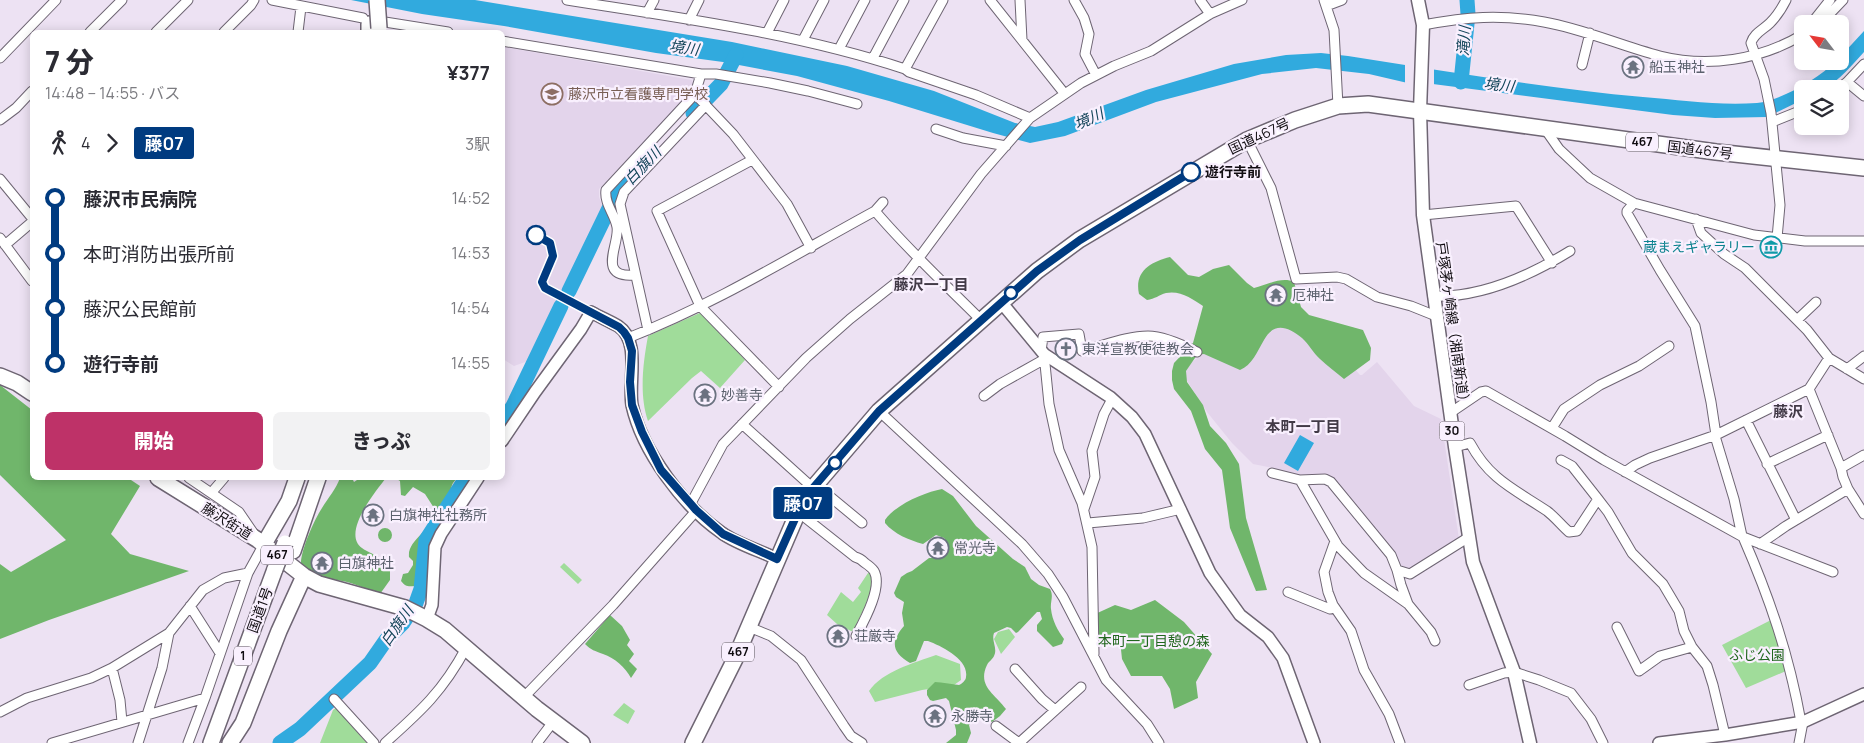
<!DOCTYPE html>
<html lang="ja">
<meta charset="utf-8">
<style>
:root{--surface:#fff;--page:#f2f2f3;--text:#2b2b33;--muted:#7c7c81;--accent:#be3268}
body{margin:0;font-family:Manrope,"Noto Sans JP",sans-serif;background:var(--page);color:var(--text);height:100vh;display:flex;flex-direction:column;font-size:19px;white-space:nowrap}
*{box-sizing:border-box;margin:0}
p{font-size:16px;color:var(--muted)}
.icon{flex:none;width:28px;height:28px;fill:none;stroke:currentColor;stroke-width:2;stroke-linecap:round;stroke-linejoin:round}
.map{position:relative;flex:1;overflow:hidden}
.panel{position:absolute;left:30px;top:30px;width:475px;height:450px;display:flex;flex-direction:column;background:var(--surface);border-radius:8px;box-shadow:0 2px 12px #0003}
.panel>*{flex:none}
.badge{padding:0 10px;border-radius:4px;font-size:18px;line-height:32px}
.needle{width:32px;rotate:301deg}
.fabs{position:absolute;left:1794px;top:15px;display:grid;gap:10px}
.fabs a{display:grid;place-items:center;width:55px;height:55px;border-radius:8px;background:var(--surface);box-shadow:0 2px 12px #0003;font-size:25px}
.map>.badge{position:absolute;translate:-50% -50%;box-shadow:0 0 0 2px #fff}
.legs{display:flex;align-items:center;gap:8px;height:55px;padding:0 15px;font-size:16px}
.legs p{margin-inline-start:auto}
.head{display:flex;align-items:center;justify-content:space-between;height:85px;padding:0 15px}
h1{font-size:28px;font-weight:800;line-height:38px}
.cta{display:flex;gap:10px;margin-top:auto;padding:10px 15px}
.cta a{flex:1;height:58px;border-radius:8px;background:var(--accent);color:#fff;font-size:20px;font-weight:800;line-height:58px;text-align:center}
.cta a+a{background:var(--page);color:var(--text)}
ul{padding:0 15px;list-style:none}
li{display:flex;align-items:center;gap:18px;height:55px;font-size:19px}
li i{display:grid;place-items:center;width:8px;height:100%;margin:0 6px;background:currentColor}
li i::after{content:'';width:12px;height:12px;margin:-6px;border:4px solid;border-radius:50%;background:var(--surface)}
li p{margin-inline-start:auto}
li:first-child i{background:linear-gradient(#0000 50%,currentColor 0)}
li:last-child i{background:linear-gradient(currentColor 50%,#0000 0)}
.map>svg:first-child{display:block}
</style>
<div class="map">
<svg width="1864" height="743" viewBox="0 0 1864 743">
<rect width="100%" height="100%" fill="#ede2f3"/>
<!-- built -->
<path fill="#e3d4eb" d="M503,47L692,80L694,86L680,105L599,189V197L603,208L528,361L514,366L503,359Z
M1293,311L1350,363L1360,375H1362L1377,362L1414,406L1441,419L1459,539L1411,570L1400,565L1332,478L1315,475L1299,478L1273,468L1253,464L1232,443L1207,412L1184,376L1187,366L1205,352Z"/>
<!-- green -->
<path fill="#a0dc9a" d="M702,312L745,360L720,388L701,371L692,378L648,421C639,395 643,363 648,336Z
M564,563L582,580L578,584L560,567Z
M872,572C877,586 859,618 853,632L837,624L827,615L841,592L853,602L861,592L858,588L868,573Z
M1771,620L1786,671L1746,688L1722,645Z
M1009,629L1015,637L1001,654L994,639L998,632Z
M936,655L960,664L961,680L954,685L922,690L875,702L869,691C883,671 914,663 936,655Z
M624,703L635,711L628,724L613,715Z
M336,708L367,743H320L333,710Z"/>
<!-- forest -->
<path fill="#70b66b" d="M1170,257L1188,275L1199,277L1213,269L1229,265L1247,283L1254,288C1267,285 1282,276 1294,282L1301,307L1309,315L1363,330L1371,348L1370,360L1344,379C1336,372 1327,366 1320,359C1313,353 1309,344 1302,338C1287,326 1274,322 1264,340C1257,352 1252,365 1240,370L1204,354L1197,355L1186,371L1187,382L1203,405L1210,426L1226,443L1239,464L1246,518L1267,590L1256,591L1230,528L1222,470L1205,449L1191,411L1174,389L1172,380V371L1174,363L1193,343L1203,306C1193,299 1180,290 1166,293C1159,295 1155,299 1147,300L1139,294C1134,271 1151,262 1170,257Z
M0,385L32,410V478H128L140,486L111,534L130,554L189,571L49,620L0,639V564L11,572L66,540L0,475Z
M340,478H352L354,482L360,478H386C376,491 341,533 362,548C373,556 381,554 390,568V580L380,594C369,591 359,585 347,582C331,578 313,579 301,563C301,550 314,520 322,508C328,498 336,489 340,478Z
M395,478H427L431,479L434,478H458C450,484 453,486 449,494C446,502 439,510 435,518C423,537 416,560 418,582L414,586C408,587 405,586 401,581L403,574L408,573L413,565V561L409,557C407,538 436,530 434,508L425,494L413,487L405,496L401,495L400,481Z
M942,489L953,496L976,526L1013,559L1025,567L1031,579L1039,585L1050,589C1054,596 1050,602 1051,609C1052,620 1058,631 1064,639L1062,644L1053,647L1037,631V625L1042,619L1040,612H1037L1018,632L1016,633L1011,628L1007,627L994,633C991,641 998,648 994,656C993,659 989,661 987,665C977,686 995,694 1006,709L1000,716L992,722L976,716L969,725L971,733L967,743H946L956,735V730L949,701L946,698L933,701L930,700L927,695V690L935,682C941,682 956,685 959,685C962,684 966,680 966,677C969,659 941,646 928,641H924L916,661L910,663C892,652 890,642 904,626L902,613L904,602L896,597L894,593L901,577L907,573L912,571L929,558H938L947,554L949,545L944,538L936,535L923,544C909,540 894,534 885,523V520C895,505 925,492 942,489Z
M378 535a7 7 0 1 1 14 0a7 7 0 1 1-14 0Z
M1155,600L1184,622L1212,654L1196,682L1198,698L1174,709L1170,689L1162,676H1131L1122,659L1120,640L1096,638L1093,615L1115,605L1131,610Z
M610,615L622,626L630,640L627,645L634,654L629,661L637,669L631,678C625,667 615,658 603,654C595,651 591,650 585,644Z"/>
<!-- water -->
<path fill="#31aade" d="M351,0H475L732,42L847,66L934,91L1015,123L1035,127L1058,122L1146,90L1234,64L1286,55L1321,53L1348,56C1446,71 1544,88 1643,97C1681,100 1719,106 1757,103C1782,100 1818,79 1836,61H1840V57L1864,31V52C1852,65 1840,80 1824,89H1802V100L1767,117L1715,118L1673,115L1425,83L1412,84L1369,74L1316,68L1262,74L1156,102L1065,136L1030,143L993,133L889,101L797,76L723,62L656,53L504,26L422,14Z
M1300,435L1314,443L1298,471L1284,463Z"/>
<!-- pier -->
<path fill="#ede2f3" d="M1405,62L1434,67V87L1405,84Z"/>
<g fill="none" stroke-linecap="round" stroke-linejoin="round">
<!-- river -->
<path stroke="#31aade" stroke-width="15" d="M1461,82L1468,14L1467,0
M693,113L721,84L736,55
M569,291L616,194L634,175
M502,422L513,406L561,306
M280,743L300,729L370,663L386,640L403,623L416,603L421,589L426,540L466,478"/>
<!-- street casing -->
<g stroke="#6e6573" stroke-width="11">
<path id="street" d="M272,0L363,18
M567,0C681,18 795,33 905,69L909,72L976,95L1030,118
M990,0L1064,93
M1020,0L1022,40
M1074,0L1084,18L1089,34L1085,54L1096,75
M1200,0L1210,14
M1324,0L1334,30L1338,106
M1326,6L1342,0
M647,13L654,0
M689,20L699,0
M385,22L448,32
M1811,24L1830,0
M1820,24L1843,0
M1423,25C1467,17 1499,14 1544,22C1584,29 1621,46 1660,56C1708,68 1760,60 1802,35
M90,32L122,0
M156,32L188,0
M224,32L251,5L254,0
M298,32L301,7
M767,33L784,0
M803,40L824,0
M502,41L701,74H716L770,83L808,91L857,104
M839,49L865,0
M0,58L56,0
M873,58L904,0
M1582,65L1590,33
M905,69L943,0
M1847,82L1864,96
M1838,89L1847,82L1864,64
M695,94L733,134L787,204L811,248
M0,120L16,108L32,91
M1772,122L1802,110
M936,129L963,138L1006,146
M1545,129L1559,149L1590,178L1634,203L1754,235L1805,241H1864
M1247,140L1271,188L1296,279L1337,277L1346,279L1377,297L1411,306L1436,316
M752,160L657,211L700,306L779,387
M0,179L32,218
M1634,203L1627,211V213L1660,270L1695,326L1711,402L1716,435
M875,211L883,202
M1423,215L1516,206L1552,263
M1696,219L1701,233L1724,254L1745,268L1807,330L1829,358L1864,379
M0,238L32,281
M1777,238L1780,205L1771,113L1764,79L1751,43C1754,33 1763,30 1770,23C1777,16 1782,8 1786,0
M5,245L32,222
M634,275C596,278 620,244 617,227C615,214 604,204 606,190L695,94L701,74
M1433,296C1480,298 1531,275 1570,251
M1797,320L1816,302
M648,330L620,204L624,192L706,105
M628,338C715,304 794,255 875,211C908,250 945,284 981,320
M1041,351L1043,337L1079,334L1082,351C1103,346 1127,336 1148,336C1164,336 1183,345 1197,352
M1044,354L1049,404L1059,450L1082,503L1092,547L1094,654
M1847,369L1864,356
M1809,389L1841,468L1843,477L1848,489L1864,514
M984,396L1000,384L1043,360
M879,411L1022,544L1048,574L1063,597L1106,680L1147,724L1159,743
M1450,413L1481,392L1486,391L1565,436L1604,460L1743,537L1833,572
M1746,420L1796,520
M742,424L813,488
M1552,428L1564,409L1600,385L1639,366L1669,346
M1715,436L1734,499L1742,536
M1455,447L1470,443C1490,480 1514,489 1547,511C1555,517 1562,526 1569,532L1577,531L1598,499
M1561,460L1572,466L1598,499L1608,512L1632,553L1663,584L1679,611L1684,631L1692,647L1707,666L1713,685L1725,735
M1767,464L1828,435
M1841,468L1864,455
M1625,472L1635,465L1650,458L1716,435L1809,389L1829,358
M1272,473L1300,480L1338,546L1364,573L1408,604L1431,632L1435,641
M189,478L239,512L254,534
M1300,480L1325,479L1331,482L1391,555L1397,570L1410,574L1469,537
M816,485L862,523
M212,492L224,478
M690,505L723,444L806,358L850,319L907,274L981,174L1030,118L1081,83L1114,66L1151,51L1210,14L1242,0
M1084,509L1095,477L1092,451L1104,414L1112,399
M798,512L855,557C860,558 862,560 865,563C868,565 872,568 874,571C883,587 864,621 856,636
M1088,523L1143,518L1181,509
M1743,537C1770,599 1789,655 1801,722
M1335,541L1324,572L1328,592L1333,605L1351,631L1364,670L1389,714L1400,743
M1760,544L1786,526L1848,489
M1397,570L1401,585L1408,604
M1288,592L1330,609L1333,605
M190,606L220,653
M749,627L771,636L801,660L844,726L851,736L862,743
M1617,627L1639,671L1660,656L1692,647
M112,668L120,700L122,722
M1015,669L1042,699L1055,710
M1469,685L1504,673L1514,672L1539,680L1571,693L1591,719L1603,743
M524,697L613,605L696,511
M334,699L374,743
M0,712L27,698L91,678L112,668L169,633L203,590L224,578L248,573
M996,726L1019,743
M52,743L205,698
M138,743L162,668L169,633
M188,743L205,698L248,573L264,544
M385,743C421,711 443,691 466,648
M537,743L553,722
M1019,743L1081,687
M1799,743L1803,722"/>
</g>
<!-- secondary casing -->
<g stroke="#6e6573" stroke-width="14">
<path id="secondary" d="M1001,302L1044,354L1110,397L1132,417L1145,434L1210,573L1240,615L1268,637L1283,658L1314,743
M502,441L535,392L581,329L591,312C600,317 609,321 618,326C641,341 628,381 632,405C642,451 684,507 722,533C737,544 761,551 777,559
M427,619L432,605L435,547L441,534L478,478
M1659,743L1725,735L1803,722L1864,694"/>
</g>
<!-- primary casing -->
<g stroke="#6e6573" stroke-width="15">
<path id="primary" d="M1418,0L1423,25L1420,111L1423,215L1455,447L1473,562L1514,672L1530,743"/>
</g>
<!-- highway casing -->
<g stroke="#6e6573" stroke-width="18">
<path id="highway" d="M369,24V32
M0,376L17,383L32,393
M158,478L258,540L304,576L319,584L405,608L427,619L445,630L537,709L582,743
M264,544L289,501L297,478
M293,551L318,478
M211,743L275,569
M230,743L243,723L279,631L304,576
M693,743L735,659L798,512L813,488L879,411L1037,271L1079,240L1247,140L1295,120L1338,106L1368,104L1716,152L1864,168"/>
</g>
<!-- street -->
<use href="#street" stroke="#fff" stroke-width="9"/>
<!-- secondary -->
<use href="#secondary" stroke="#fff" stroke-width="11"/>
<!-- primary -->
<use href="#primary" stroke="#fff" stroke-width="12"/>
<!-- highway -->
<use href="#highway" stroke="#fff" stroke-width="15"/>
<!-- highway-bridge casing -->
<g stroke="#6e6573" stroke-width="18" stroke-linecap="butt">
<path id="highway-bridge" d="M377,0L379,28
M275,569L285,543"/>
</g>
<!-- highway-bridge -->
<use href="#highway-bridge" stroke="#fff" stroke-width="15"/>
</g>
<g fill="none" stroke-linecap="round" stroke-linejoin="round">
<!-- line-1 casing -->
<g stroke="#fff" stroke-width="11">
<path id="line-1" d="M536,235L550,243L553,256L542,282L545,288L619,327L624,332L628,338L632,351L630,382L632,405L642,432L661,470L696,510L723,534L777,559L798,512L813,488L879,411L1037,271L1080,240L1191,172"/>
</g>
<!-- line-1 -->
<use href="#line-1" stroke="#003b80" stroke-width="8"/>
</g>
<!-- icons -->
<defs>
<g id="temple-ring" transform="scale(1.125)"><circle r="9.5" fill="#f9f0fe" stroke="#6b7280" stroke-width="1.5"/><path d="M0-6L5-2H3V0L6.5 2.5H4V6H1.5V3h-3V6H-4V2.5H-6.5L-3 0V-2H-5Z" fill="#6b7280"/></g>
<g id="university-ring" transform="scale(1.125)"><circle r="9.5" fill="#f9f0fe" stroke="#8d6e63" stroke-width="1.5"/><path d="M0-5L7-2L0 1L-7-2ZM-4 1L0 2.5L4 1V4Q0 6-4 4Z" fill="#8d6e63"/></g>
<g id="museum-ring" transform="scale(1.125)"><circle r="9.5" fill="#f9f0fe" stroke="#0f9aa8" stroke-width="1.5"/><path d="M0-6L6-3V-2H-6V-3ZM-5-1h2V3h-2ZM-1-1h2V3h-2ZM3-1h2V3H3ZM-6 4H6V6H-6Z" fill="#0f9aa8"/></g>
<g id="church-ring" transform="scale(1.125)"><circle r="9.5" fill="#f9f0fe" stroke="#6b7280" stroke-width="1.5"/><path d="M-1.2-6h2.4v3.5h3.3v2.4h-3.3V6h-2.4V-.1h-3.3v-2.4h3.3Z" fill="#6b7280"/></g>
</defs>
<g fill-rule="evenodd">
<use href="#temple-ring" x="1633" y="67"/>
<use href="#university-ring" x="552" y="94"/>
<use href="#museum-ring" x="1771" y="247"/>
<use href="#temple-ring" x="1276" y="295"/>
<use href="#church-ring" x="1066" y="349"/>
<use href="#temple-ring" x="705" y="395"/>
<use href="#temple-ring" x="373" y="515"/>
<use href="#temple-ring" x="938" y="548"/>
<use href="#temple-ring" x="322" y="563"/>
<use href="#temple-ring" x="838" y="636"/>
<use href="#temple-ring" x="935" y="716"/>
</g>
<!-- markers -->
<g fill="#fff" stroke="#003b80" stroke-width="2.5">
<circle cx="1191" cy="172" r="9"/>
<circle cx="536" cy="235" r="9"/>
<circle cx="1011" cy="293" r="6"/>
<circle cx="835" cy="463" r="6"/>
</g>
<g text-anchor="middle" stroke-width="4.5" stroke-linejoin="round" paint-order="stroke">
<!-- shield labels -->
<g fill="#f9f0fe" stroke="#575159" stroke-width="1">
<rect x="1626" y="132.5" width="32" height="19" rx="4"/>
<rect x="1439.5" y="421.5" width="25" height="19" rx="4"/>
<rect x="261" y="545.5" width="32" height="19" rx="4"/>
<rect x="722" y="642.5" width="32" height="19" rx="4"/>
<rect x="234" y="646.5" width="18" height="19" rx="4"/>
</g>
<g font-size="12" font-weight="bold" fill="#110d12">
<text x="1642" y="146">467</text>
<text x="1452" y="435">30</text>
<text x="277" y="559">467</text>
<text x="738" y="656">467</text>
<text x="243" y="660">1</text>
</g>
<!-- worship labels -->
<g font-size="14" fill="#5b616d" stroke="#f9f0fe" text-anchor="start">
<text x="1649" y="72">船玉神社</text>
<text x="1292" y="300">厄神社</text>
<text x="1082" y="354">東洋宣教使徒教会</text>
<text x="721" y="400">妙善寺</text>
<text x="389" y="520">白旗神社社務所</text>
<text x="954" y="553">常光寺</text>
<text x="338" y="568">白旗神社</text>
<text x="854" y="641">荘厳寺</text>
<text x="951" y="721">永勝寺</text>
</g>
<!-- education labels -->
<g font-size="14" fill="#785e54" stroke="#f9f0fe" text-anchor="start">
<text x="568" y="99">藤沢市立看護専門学校</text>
</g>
<!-- street labels -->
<g font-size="14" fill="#110d12" stroke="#f9f0fe">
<text transform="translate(1259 136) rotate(-25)" y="5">国道467号</text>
<text transform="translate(1700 150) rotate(7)" y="5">国道467号</text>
<text transform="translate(1453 325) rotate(82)" y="5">戸塚茅ヶ崎線（湘南新道）</text>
<text transform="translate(227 521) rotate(32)" y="5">藤沢街道</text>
<text transform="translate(260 610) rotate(-70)" y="5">国道1号</text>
</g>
<!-- stop labels -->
<g font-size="14" font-weight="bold" fill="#110d12" stroke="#f9f0fe" text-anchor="start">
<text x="1205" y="177">遊行寺前</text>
</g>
<!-- culture labels -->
<g font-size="14" fill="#0d838f" stroke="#f9f0fe" text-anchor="end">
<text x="1755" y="252">蔵まえギャラリー</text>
</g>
<!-- park labels -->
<g font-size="14" fill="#22671f" stroke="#f9f0fe">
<text x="1154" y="646">本町一丁目憩の森</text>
<text x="1757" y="660">ふじ公園</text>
</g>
<!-- water labels -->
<g font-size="15" font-style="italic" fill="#134459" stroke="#f9f0fe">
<text transform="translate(1464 41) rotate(-86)" y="5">滝川</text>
<text transform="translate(684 48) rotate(8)" y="5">境川</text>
<text transform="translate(1499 85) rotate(7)" y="5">境川</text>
<text transform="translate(1089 119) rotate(-24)" y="5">境川</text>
<text transform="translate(643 166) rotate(-46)" y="5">白旗川</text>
<text transform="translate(397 626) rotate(-55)" y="5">白旗川</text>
</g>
<!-- neighbourhood labels -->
<g font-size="15" font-weight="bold" fill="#423a47" stroke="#f9f0fe">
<text x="931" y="290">藤沢一丁目</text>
<text x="1788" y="417">藤沢</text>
<text x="1303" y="432">本町一丁目</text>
</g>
</g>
</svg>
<div class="fabs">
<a><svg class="needle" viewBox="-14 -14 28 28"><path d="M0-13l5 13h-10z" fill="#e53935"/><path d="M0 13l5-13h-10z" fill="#7c7c81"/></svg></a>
<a><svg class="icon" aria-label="layers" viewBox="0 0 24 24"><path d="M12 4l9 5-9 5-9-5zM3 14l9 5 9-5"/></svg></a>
</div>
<b class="badge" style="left:803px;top:503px;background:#003b80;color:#fff">藤07</b>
<section class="panel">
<div class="head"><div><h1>7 分</h1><p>14:48 – 14:55 · バス</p></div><b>¥377</b></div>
<div class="legs"><svg class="icon" aria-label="walk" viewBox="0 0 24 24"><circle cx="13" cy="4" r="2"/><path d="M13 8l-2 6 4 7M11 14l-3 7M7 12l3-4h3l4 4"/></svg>4<svg class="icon" aria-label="forward" viewBox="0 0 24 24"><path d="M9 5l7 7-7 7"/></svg><b class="badge" style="background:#003b80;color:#fff">藤07</b><p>3駅</p></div>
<ul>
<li><i style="color:#003b80"></i><b>藤沢市民病院</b><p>14:52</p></li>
<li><i style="color:#003b80"></i><span>本町消防出張所前</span><p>14:53</p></li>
<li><i style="color:#003b80"></i><span>藤沢公民館前</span><p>14:54</p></li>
<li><i style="color:#003b80"></i><b>遊行寺前</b><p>14:55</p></li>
</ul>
<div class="cta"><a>開始</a><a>きっぷ</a></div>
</section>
</div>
